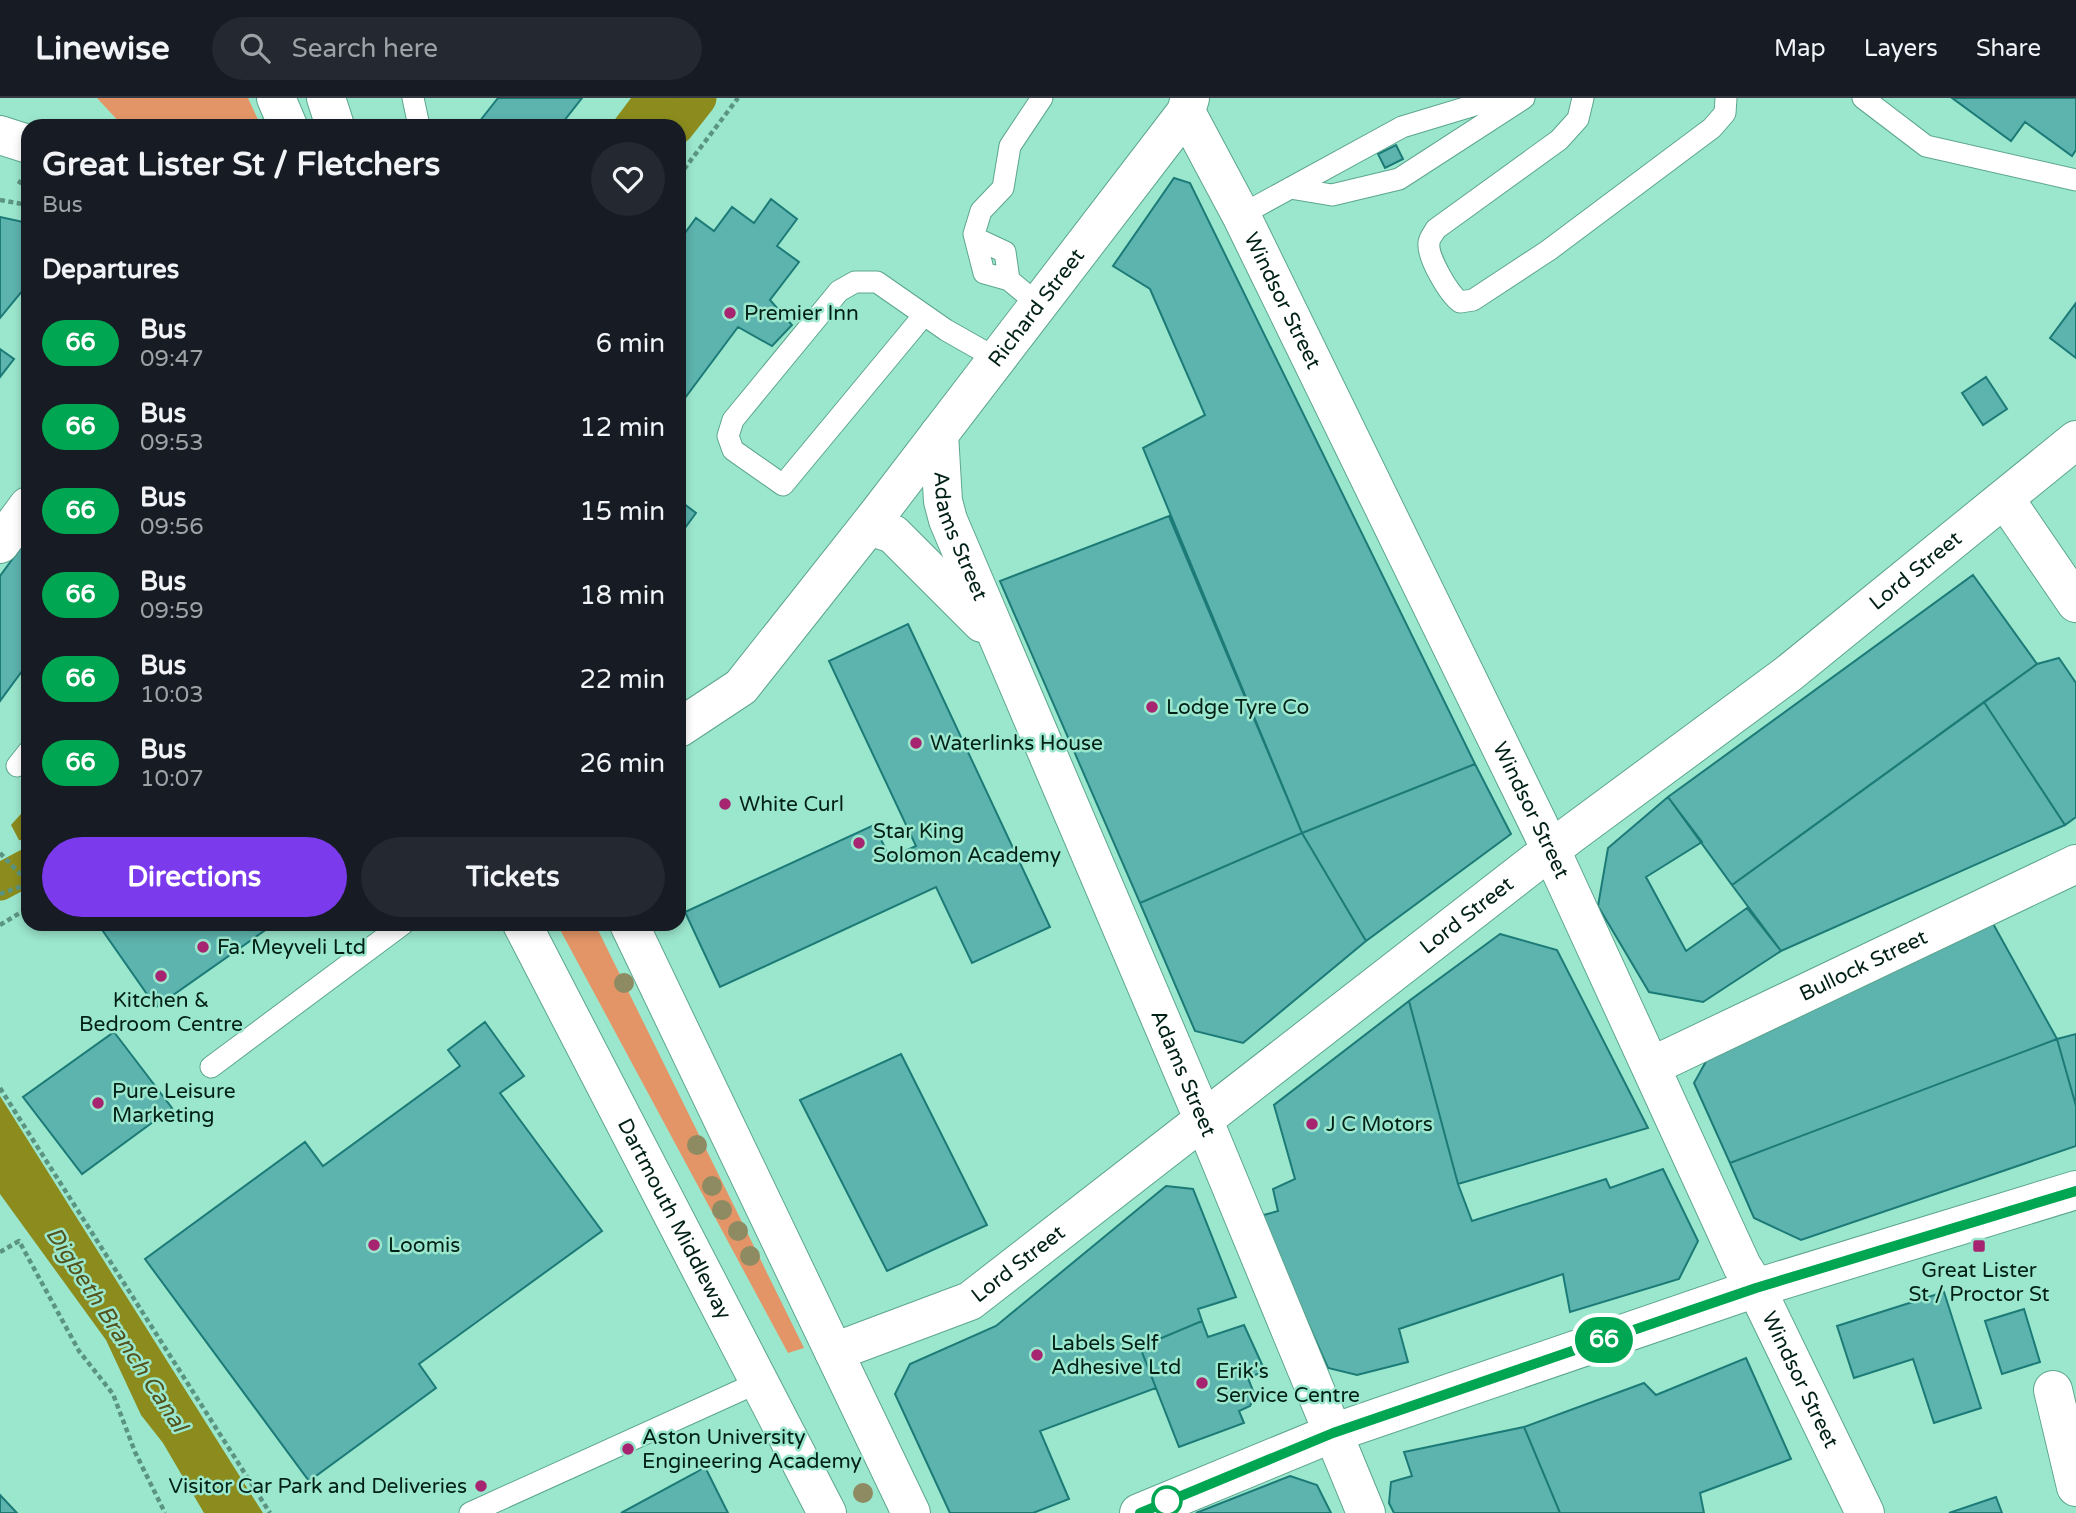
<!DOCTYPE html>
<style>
:root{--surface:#171b24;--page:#242831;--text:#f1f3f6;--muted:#9ea1a6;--line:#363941;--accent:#7c3aed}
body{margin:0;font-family:"Varela Round",sans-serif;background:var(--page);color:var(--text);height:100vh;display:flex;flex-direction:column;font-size:26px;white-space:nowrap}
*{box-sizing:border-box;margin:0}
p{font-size:23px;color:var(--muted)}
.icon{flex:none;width:38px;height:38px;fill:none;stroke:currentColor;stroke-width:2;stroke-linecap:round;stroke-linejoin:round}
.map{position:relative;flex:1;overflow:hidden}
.details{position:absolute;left:21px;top:21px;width:665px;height:812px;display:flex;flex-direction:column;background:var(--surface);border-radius:21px;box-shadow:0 4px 10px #0003}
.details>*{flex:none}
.badge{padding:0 14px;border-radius:23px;font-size:24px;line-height:46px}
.map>.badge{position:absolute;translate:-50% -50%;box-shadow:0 0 0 4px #fff}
h2{padding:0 21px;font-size:26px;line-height:63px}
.round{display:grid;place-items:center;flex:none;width:74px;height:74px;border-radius:37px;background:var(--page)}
.headline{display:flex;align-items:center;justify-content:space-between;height:119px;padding:0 21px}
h1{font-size:33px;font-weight:700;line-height:52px}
.button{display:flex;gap:14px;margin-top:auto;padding:14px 21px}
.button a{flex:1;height:80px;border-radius:42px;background:var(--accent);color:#fff;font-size:28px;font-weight:700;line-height:80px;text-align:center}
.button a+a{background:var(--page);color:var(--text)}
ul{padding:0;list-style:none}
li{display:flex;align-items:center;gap:21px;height:84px;padding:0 21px}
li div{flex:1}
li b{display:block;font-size:26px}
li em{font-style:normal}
li .badge{min-width:77px;font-weight:700;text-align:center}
header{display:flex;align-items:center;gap:42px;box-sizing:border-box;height:98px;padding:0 35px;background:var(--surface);border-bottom:2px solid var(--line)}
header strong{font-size:33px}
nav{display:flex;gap:38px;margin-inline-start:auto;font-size:24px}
.search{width:490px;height:63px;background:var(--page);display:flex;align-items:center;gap:18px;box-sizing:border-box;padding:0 24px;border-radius:38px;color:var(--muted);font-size:26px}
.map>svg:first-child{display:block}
</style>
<header>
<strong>Linewise</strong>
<div class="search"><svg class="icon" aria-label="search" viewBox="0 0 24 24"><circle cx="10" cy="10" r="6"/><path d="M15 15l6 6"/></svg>Search here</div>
<nav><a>Map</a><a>Layers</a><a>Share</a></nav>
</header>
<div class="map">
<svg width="2076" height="1415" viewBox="0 0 2076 1415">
<rect width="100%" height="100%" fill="#9be7cd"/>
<!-- green -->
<path fill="#e49567" d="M97,0H248L261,28H123Z
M557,826H595L804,1250L788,1255Z"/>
<!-- water -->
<path fill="#8b8c1d" d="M631,0H677L656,28H610Z
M28,708V743L19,742L11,727Z
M0,998L263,1415H204L163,1345L141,1317L106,1242L0,1096Z"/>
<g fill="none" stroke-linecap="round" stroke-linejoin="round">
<!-- canal -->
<path stroke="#8b8c1d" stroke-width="37" d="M676,28L698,0
M0,784L28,769"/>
</g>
<!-- building -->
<path fill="#5db3ae" stroke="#1c7b77" stroke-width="2" d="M498,0H582L560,28H476Z
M1952,0H2076V52L2072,58L2025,24L2011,43Z
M1396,47L1403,61L1385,70L1378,56Z
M1174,80L1190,85L1475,666L1302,735L1143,350L1205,317L1150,191L1113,168Z
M771,101L797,121L777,148L799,164L770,202L792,227L772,248L738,229L679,308V143L696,120L714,133L732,109L754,125Z
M0,119L28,125V186L0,220Z
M2076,205V260L2050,240Z
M0,251L14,261L0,279Z
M1986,279L2007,311L1983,327L1962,295Z
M679,402L696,415L679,438Z
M1169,418L1302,735L1140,805L1000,483Z
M28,440V565L0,603V478Z
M1973,477L2037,566L1732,787L1668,699Z
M908,526L1050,829L972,865L936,789L720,889L685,814L874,727L890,760L916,748L829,563Z
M2059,560L2076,585V719L2065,727L1984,604L2037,566Z
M1984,604L2065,727L1781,853L1732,787Z
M1475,666L1511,736L1366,843L1302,735Z
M1668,699L1702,744L1646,779L1686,853L1747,810L1781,853L1703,904L1649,894L1598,808L1608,750Z
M1302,735L1366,843L1243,945L1195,933L1140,805Z
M1991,822L2057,941L1730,1065L1694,985L1709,958Z
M98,826H274L156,909Z
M1500,836L1557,852L1648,1030L1458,1086L1409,903Z
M1409,903L1458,1086L1472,1123L1606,1081L1610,1090L1663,1071L1698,1143L1679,1181L1570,1214L1563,1176L1399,1231L1408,1264L1357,1277L1328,1270L1260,1118L1278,1113L1273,1091L1295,1081L1274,1007Z
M485,924L524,978L500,995L602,1133L419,1266L436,1290L309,1383L145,1161L305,1044L323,1068L460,968L448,952Z
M114,934L172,1010L82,1076L23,999Z
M2076,936V1008L2057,941Z
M2057,941L2076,1008V1048L1801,1142L1754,1120L1730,1065Z
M901,956L987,1127L887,1173L800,1002Z
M1166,1088L1193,1091L1236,1199L1198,1211L1202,1223L1140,1249L1156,1290L1040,1333L1069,1401L1033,1415H950L895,1296L910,1266L996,1228Z
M1944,1194L1981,1310L1934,1325L1913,1261L1854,1280L1837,1228Z
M2024,1211L2040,1264L2002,1276L1985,1223Z
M1202,1223L1208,1239L1244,1227L1265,1273L1248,1280L1255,1298L1250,1308L1239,1313L1244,1325L1179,1349L1140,1249Z
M1746,1260L1791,1361L1700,1395L1704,1415H1560L1524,1329L1644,1285L1656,1297Z
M1524,1329L1560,1415H1394L1389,1405L1391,1384L1412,1378L1404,1354Z
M705,1369L728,1415H621L695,1375Z
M1290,1378L1317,1387L1331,1415H1196Z
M0,1397L17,1415H0Z
M1996,1399L2002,1415H1949Z"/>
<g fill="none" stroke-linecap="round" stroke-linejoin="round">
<!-- service casing -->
<g stroke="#5ca68e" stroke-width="23">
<path id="service" d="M413,0L419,28
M1583,0L1578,21L1559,42L1436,131C1434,135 1429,140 1429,145C1427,159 1449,196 1460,204L1473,202L1549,152L1712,30L1725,15L1726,0
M1863,0L1926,48L2076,82
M1290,90L1332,97L1399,81L1524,0
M1241,117L1402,29L1498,0
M975,140L1005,154L1009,182
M1038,206L1009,182L984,175L974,136L981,113L1003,90L1010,48L1042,0
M924,217L783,387L733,352L728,338L733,322L839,193L855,184H877L946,232L997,261
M17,668L28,654
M211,969L403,826
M470,1415L759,1284"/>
</g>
<!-- minor casing -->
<g stroke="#5ca68e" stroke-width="40">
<g id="minor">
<path d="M326,0L335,28"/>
<path id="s1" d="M1186,14L1241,117L1551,752L1742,1168L1756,1190L1865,1415"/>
<path id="s2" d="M939,336L943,403L948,422L1204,1023L1366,1415"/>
<path d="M2005,401L2076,505"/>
<path d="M869,428L893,436L982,525"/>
<path d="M0,446L28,408"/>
<path id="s3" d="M679,630L741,589L878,416L1186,14L1190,0"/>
<path id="s4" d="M1652,968L2076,766"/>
<path id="s5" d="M834,1254L970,1203L1570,737L1788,576L2076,342"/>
<path d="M2053,1292L2076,1389"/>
</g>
</g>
<!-- secondary casing -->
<g stroke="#5ca68e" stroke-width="40">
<path id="secondary" d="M1139,1415L1333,1335L1756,1190L2076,1092"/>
</g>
<!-- trunk casing -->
<g stroke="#5ca68e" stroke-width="40">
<g id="trunk">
<path d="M276,0L288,28"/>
<path d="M0,37L28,46"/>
<path id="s6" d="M522,826L827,1415"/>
<path d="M629,826L911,1415"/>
</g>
</g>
<!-- path -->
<path stroke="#5b9481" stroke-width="4.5" stroke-dasharray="5 3.5" stroke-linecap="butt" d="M679,78L738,0
M18,83L28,89
M0,102L28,107
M0,755L28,784
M0,796L28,786
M0,827L28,810
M0,990L270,1415
M0,1154L19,1143L79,1253L113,1296L135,1354L165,1415"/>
<!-- service -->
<use href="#service" stroke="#fff" stroke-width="21"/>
<!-- minor -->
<use href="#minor" stroke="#fff" stroke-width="38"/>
<!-- secondary -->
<use href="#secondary" stroke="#fff" stroke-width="38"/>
<!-- trunk -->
<use href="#trunk" stroke="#fff" stroke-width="38"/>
</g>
<!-- trees -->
<g fill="#8e8a61">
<circle cx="624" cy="885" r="10"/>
<circle cx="697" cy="1047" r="10"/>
<circle cx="712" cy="1088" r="10"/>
<circle cx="722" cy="1112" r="10"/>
<circle cx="738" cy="1133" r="10"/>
<circle cx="750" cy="1158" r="10"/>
<circle cx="863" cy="1395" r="10"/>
</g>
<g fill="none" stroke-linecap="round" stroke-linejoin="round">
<!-- line casing -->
<g stroke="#fff" stroke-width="16">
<path id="line" d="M1140,1415L1333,1335L1756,1190L2076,1093"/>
</g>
<!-- line -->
<use href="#line" stroke="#00a651" stroke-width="10"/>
</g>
<!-- markers -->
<g fill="#a72470" stroke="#9be7cd" stroke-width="2.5">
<circle cx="730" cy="215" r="7"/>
<circle cx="1152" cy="609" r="7"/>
<circle cx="916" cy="645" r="7"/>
<circle cx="725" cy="706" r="7"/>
<circle cx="859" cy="745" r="7"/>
<circle cx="203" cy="849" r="7"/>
<circle cx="161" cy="878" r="7"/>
<circle cx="98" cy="1005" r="7"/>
<circle cx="1312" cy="1026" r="7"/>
<circle cx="374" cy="1147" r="7"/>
<rect x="1972" y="1141" width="14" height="14" rx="3.5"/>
<circle cx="1037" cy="1257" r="7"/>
<circle cx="1202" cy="1285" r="7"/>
<circle cx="628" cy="1351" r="7"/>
<circle cx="481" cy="1388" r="7"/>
</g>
<circle fill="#fff" stroke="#00a651" stroke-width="3.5" cx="1167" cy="1403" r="14"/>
<g text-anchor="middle" stroke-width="5" stroke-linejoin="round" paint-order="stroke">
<!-- street labels -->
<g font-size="21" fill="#012017" stroke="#9be7cd">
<text dy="7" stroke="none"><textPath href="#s1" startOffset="212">Windsor Street</textPath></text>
<text dy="7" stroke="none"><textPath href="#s3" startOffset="555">Richard Street</textPath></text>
<text dy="7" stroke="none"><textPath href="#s2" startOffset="105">Adams Street</textPath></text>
<text dy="7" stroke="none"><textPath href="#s5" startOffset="1340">Lord Street</textPath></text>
<text dy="7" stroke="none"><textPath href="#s1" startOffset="779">Windsor Street</textPath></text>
<text dy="7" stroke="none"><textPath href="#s5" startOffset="774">Lord Street</textPath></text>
<text dy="7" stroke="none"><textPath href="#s4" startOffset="234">Bullock Street</textPath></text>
<text dy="7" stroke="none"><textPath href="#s2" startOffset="688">Adams Street</textPath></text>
<text dy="7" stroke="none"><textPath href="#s6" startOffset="332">Dartmouth Middleway</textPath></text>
<text dy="7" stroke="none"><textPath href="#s5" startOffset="206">Lord Street</textPath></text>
<text dy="7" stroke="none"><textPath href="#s1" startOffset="1409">Windsor Street</textPath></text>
</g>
<!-- poi labels -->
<g font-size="21" fill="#012017" stroke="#9be7cd" text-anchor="start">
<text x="744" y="222">Premier Inn</text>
<text x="1166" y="616">Lodge Tyre Co</text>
<text x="930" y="652">Waterlinks House</text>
<text x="739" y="713">White Curl</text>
<text x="873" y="740">Star King<tspan x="873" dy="24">Solomon Academy</tspan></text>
<text x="217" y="856">Fa. Meyveli Ltd</text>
<text x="161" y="909" text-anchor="middle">Kitchen &amp;<tspan x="161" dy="24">Bedroom Centre</tspan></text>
<text x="112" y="1000">Pure Leisure<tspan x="112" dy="24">Marketing</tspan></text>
<text x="1326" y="1033">J C Motors</text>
<text x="388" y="1154">Loomis</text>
<text x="1979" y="1179" text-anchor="middle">Great Lister<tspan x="1979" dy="24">St / Proctor St</tspan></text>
<text x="1051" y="1252">Labels Self<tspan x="1051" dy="24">Adhesive Ltd</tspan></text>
<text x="1216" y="1280">Erik's<tspan x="1216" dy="24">Service Centre</tspan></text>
<text x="642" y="1346">Aston University<tspan x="642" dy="24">Engineering Academy</tspan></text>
<text x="467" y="1395" text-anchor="end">Visitor Car Park and Deliveries</text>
</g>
<!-- water labels -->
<g font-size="23" font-style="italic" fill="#52531d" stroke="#9be7cd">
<text transform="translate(117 1231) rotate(57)" y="8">Digbeth Branch Canal</text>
</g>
</g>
</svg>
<b class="badge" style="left:1604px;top:1242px;background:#00a651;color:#fff">66</b>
<section class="details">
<div class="headline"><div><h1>Great Lister St / Fletchers</h1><p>Bus</p></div><a class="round"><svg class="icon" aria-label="heart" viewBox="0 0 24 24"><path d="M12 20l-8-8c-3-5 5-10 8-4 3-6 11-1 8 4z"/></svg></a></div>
<h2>Departures</h2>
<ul>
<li><span class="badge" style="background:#00a651;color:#fff">66</span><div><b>Bus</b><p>09:47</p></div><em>6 min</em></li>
<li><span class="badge" style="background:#00a651;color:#fff">66</span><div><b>Bus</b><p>09:53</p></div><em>12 min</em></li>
<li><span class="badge" style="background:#00a651;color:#fff">66</span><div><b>Bus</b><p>09:56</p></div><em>15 min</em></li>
<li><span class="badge" style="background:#00a651;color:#fff">66</span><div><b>Bus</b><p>09:59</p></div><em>18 min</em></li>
<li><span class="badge" style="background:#00a651;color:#fff">66</span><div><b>Bus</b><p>10:03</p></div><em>22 min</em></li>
<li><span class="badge" style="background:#00a651;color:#fff">66</span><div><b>Bus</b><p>10:07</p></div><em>26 min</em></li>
</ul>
<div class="button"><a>Directions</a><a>Tickets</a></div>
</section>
</div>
